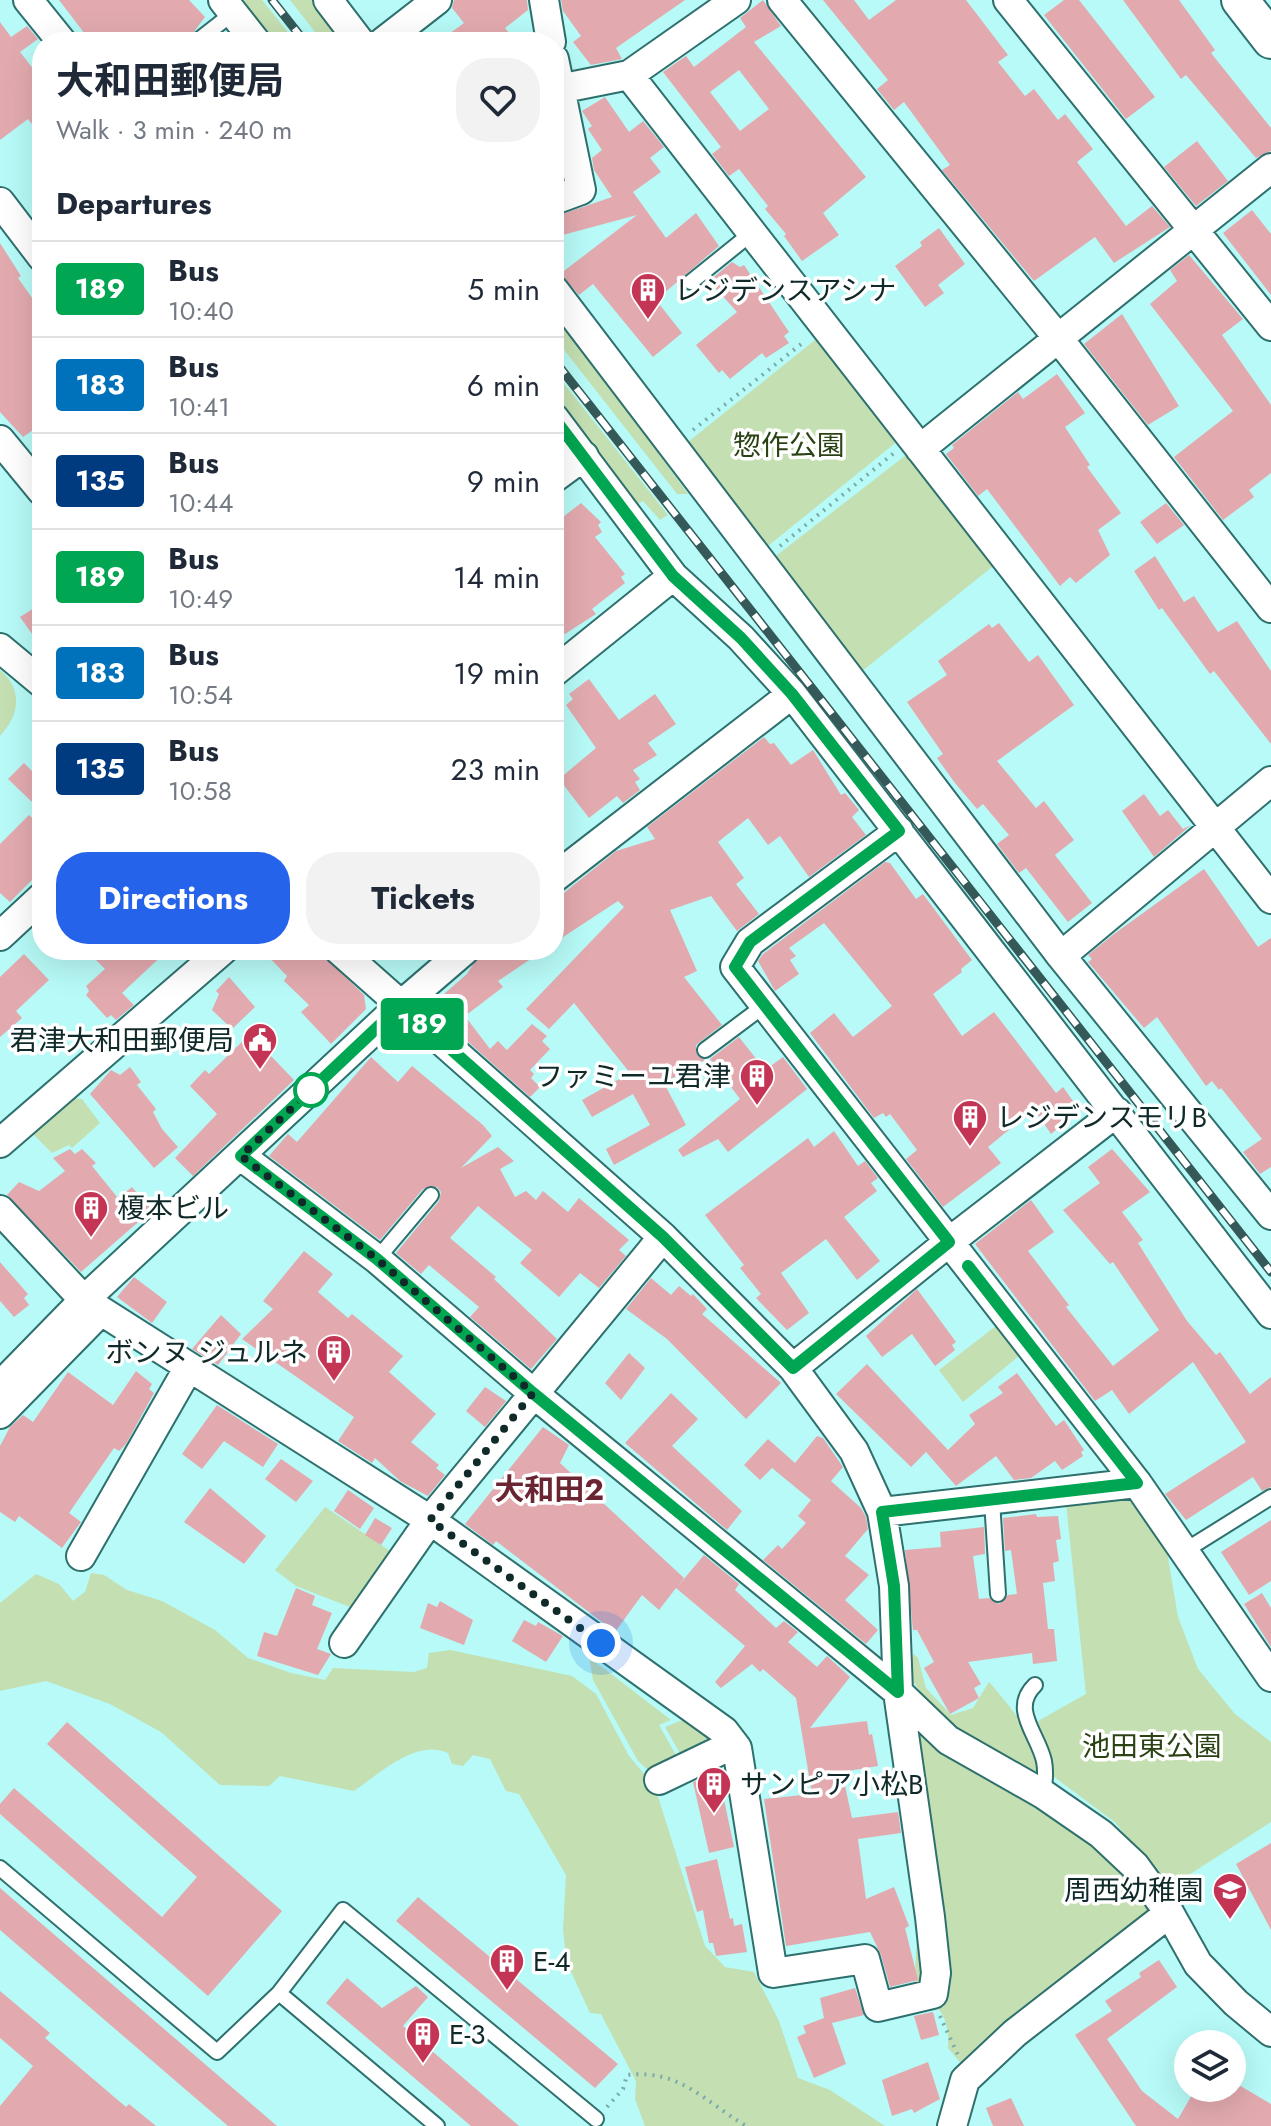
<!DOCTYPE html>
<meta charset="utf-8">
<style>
:root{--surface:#fff;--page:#f2f2f3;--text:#1f2937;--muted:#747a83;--line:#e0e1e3;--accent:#2563eb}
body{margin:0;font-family:Jost,"Noto Sans JP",sans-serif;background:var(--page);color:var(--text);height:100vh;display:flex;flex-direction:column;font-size:30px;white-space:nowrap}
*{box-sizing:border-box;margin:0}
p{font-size:26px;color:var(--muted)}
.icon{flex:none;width:44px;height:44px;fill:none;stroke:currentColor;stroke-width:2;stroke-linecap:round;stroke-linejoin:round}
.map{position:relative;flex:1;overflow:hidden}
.sheet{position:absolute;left:32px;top:32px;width:532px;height:928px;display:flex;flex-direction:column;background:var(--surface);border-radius:32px;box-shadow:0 8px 32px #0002}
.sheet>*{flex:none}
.badge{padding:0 16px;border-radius:6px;font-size:28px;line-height:52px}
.buttons{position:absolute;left:1174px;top:2030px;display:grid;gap:16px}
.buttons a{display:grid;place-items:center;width:72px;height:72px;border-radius:50%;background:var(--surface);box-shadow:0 8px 32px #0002;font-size:40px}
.you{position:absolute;width:40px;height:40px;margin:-20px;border:6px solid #fff;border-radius:50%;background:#1a73e8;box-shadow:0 0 0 12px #1a73e833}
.map>.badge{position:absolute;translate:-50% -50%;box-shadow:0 0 0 4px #fff}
h2{padding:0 24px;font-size:30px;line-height:72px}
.round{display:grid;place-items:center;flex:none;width:84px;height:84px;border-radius:32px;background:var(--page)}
.summary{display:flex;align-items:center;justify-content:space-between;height:136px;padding:0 24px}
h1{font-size:38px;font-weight:700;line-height:60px}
.action{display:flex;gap:16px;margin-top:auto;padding:16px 24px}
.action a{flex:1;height:92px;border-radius:32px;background:var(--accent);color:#fff;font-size:32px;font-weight:700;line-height:92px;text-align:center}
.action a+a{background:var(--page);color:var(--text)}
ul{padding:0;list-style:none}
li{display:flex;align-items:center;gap:24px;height:96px;padding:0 24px;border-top:2px solid var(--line)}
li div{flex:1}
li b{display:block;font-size:30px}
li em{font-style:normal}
li .badge{min-width:88px;font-weight:700;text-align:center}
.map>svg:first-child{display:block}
</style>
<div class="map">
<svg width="1271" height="2126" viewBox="0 0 1271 2126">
<rect width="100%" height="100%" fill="#b7faf7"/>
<!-- green -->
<path fill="#c4dfb1" d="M235,0H262L296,42H268Z
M290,0H314L348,42H323Z
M554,309L688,494H677L554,337Z
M820,336L899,440L763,550L683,446Z
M554,371L668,515L660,520L643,501L634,506L554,404Z
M910,452L997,563L861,672L772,559Z
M0,670C23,689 20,715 0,736Z
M72,1098L82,1099L100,1123L72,1148L69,1145L52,1153L33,1134Z
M996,1326L1020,1355L963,1402L939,1370Z
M1130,1496L1163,1528L1178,1617L1198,1669L1235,1714L1271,1742V1822L1167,1889L1116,1823L1053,1776L1038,1721L1086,1694L1066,1503Z
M325,1507L390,1551L350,1607L296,1586L275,1570Z
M91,1573L104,1575L127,1590L162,1601L215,1630L248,1658L291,1673L325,1680L333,1668L414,1672L427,1668L429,1653L450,1650L572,1676L596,1694L629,1756L655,1787L705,1946L725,1967L754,1972L779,2021L798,2078L830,2090L885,2126H645L635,2099L636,2081L601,2014L590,2013L567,1963L563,1930L566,1875L519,1794L506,1791L490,1759L473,1755L463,1766L452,1764L448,1753C416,1738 379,1774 354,1791L280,1776L269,1786L220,1785L161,1732L110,1704L46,1681L0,1691V1603L36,1574L59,1584L73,1601L85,1592Z
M914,1654L918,1658L926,1688L951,1715L973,1708L989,1682C1007,1703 1043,1743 1038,1771L1032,1774L978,1748L968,1733L947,1728L914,1683L909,1665Z
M589,1657L671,1720L659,1725L677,1757L649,1771L638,1761L593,1680Z
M685,1719L712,1739L681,1755L665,1727Z
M918,1730C992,1790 1107,1830 1152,1916L964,2067L948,2048C950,2016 939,2006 914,1988L917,1937L935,1907L912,1740Z"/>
<!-- building -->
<path fill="#e2aaaf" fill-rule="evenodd" d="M59,0H189L205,17L186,42H91Z
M454,0H527L528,10L505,28L516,42H438L464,23L452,8Z
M561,0H685L616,48L622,59L591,65L573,42L581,36L563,11Z
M763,0L781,26L754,42L866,177L823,213L839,235L802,261L784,236L786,234L765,209L768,206L739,169L729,176L712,154L721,147L663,72L686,56L694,67L746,27L740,18ZM739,70L769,109L740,131L710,92Z
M823,0H854L869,20L896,0H966L1008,55L998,62L1025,96L1034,89L1058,120L1065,114L1093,149L1077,162L1126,226L1152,206L1170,227L1114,263L1095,237L1034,281L942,170L950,165L904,102L894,110L877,89L888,80Z
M1064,0H1079L1155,97L1126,119L1044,15Z
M1123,0H1179L1215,50L1211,53L1271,128V151L1256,158L1186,75L1181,79Z
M0,22L11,37L27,26L38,39L20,52L42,80V137L28,119L0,140Z
M605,97L629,132L643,121L664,147L650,158L661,172L633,192L666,238L696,213L719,246L656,300L682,333L653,357L593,284L579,295L560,274L637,215L559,236L554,217L612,197L594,170L592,158L602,150L588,129L592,126L582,111Z
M1197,141L1228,181L1196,206L1164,167Z
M1252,210L1271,234V295L1223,233Z
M939,228L965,264L938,285L944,293L925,307L895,266L922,246L920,242Z
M0,243L21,276L18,278L42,312V424L23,437L0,412Z
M1189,255L1243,319L1222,335L1271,405V473L1249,490L1254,497L1223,520L1174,457L1233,411L1150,304L1177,281L1170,270Z
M732,262L740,267L744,265L789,332L784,336L789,343L766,358L762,353L730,379L722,370L719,373L696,345L737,312L709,281Z
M1122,314L1179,406L1148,425L1084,344Z
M1057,374L1085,413L1065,427L1090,465L1087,467L1121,513L1098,530L1110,555L1076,583L1070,577L1060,586L987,489L978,496L946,454L954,448L952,445L1018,392L1023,399Z
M581,503L601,522L598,525L602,532L595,537L625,574L621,577L625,583L592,609L596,614L554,641V524Z
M1166,503L1184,525L1157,544L1140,522Z
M1155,556L1184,602L1194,596L1218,632L1237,621L1271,671V744L1214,671L1210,674L1162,608L1159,610L1134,571Z
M42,603V648L20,617Z
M999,623L1029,662L1038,655L1074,705L997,761L1036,808L1044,801L1074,840L1055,855L1092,903L1068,922L1026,868L1019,873L997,844L1009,835L983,804L977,809L955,783L937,758L943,754L907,702L947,675L938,661L989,624L992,628Z
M589,679L619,720L655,694L676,724L648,743L657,755L633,770L640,779L635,782L640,790L623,803L617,796L589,818L559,779L596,748L566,705L573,699L569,694Z
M764,737L770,744L774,743L791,765L813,750L841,795L845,793L859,810L852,817L866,835L809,877L780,836L768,845L748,818L718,842L744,878L736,884L759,914L737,931L711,896L670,910L697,971L684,977L722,1025L696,1045L697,1055L705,1060L664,1083L686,1125L614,1165L606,1149L650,1125L633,1094L592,1117L582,1100L630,1073L574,1003L549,1029L526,1009L624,907L618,901L554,943V901L616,851L655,839L647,827Z
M42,761V792L32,802L8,779L24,763L32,771Z
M1144,794L1160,816L1168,810L1183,829L1191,825L1154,857L1122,811Z
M29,815L42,826V870L10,902L0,893V844Z
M885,862L890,863L916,899L923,894L972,960L961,969L962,972L933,994L962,1036L994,1012L1056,1093L1063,1087L1080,1111L1051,1134L1034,1109L988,1147L1001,1163L943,1207L906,1159L917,1150L890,1114L886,1117L883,1113L874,1118L810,1033L834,1013L853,1037L892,1006L824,923L789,948L796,956L790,960L799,974L775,991L758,961L763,954Z
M1204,869L1258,947L1271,938V1167L1260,1174L1243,1152L1262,1139L1221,1088L1219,1090L1212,1081L1206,1086L1157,1017L1144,1028L1088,962L1092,959L1088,955L1114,934Z
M105,950H168L122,993L134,1005L116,1020L111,1015L107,1018L86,995L89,991L86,986L105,969L95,959Z
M262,950H318L364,995L366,1009L331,1044L301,1012L309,1005L284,981L287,976Z
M482,950H544L498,981L503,987L465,1016L490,1049L498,1041L507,1050L532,1024L547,1036L542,1041L550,1049L530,1070L534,1074L531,1078L540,1087L530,1097L429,1007L467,974Z
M24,954L49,980L16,1011L22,1018L0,1037V977Z
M229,977L255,1007L232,1029L212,1010L219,994L216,991Z
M250,1034L294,1080L193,1176L175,1158L217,1114L190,1086L205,1070L209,1074Z
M739,1037L765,1070L783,1057L807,1089L728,1152L718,1139L683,1157L678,1150L740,1099L710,1059Z
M371,1057L398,1082L412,1066L483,1125L492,1136L461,1168L498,1147L514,1161L500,1169L515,1197L526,1191L536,1200L543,1191L568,1212L579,1198L629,1240L619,1250L626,1256L599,1288L580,1273L559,1297L520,1263L532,1250L478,1206L450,1238L496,1277L494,1279L557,1339L531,1369L470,1317L479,1307L429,1265L421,1274L396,1253L439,1201L441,1192L437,1187L423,1189L380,1240L269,1156L288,1134L297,1142Z
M130,1067L141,1082L137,1085L156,1109L153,1112L162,1129L178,1147L154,1168L90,1094L111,1070L120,1075Z
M834,1131L858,1166L865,1161L878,1178L871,1183L877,1191L844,1217L880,1261L857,1280L826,1239L781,1273L809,1313L787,1330L756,1298L761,1294L740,1268L744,1265L705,1215L808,1138L814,1147Z
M70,1149L75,1154L82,1149L96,1163L92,1166L118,1198L132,1187L152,1210L81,1272L7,1195L19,1182L39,1191L65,1171L53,1158Z
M1112,1149L1150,1192L1122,1212L1143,1240L1138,1243L1187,1321L1216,1355L1220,1352L1250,1394L1271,1377V1487L1262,1491L1253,1477L1186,1520L1165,1494L1246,1442L1193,1362L1129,1414L1112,1390L1095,1401L975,1244L1031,1200L1054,1232L1028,1251L1069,1305L1066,1307L1113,1366L1159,1330L1113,1262L1110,1264L1063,1210L1100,1183L1088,1167Z
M304,1251L333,1274L318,1292L348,1318L352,1314L403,1356L389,1372L436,1414L411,1442L439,1465L436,1468L445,1475L428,1496L400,1481L375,1458L372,1463L338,1441L354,1417L242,1339L273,1309L263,1301Z
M0,1262L28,1294L24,1298L29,1305L14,1317L0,1301Z
M134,1277L167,1302L152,1323L117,1297Z
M651,1278L671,1295L679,1286L691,1296L693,1294L707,1309L702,1314L781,1383L746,1419L667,1339L626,1309Z
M917,1289L956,1342L952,1345L955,1350L935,1366L912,1334L882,1357L866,1336Z
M221,1315L241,1334L218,1365L192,1349Z
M629,1353L645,1368L621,1400L605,1383Z
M867,1364L948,1450L975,1424L969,1415L1003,1393L998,1387L1017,1373L1056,1426L1064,1420L1084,1450L1081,1452L1083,1456L1062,1470L1055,1461L1031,1478L1014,1480L996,1456L956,1486L926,1452L911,1467L836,1394Z
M136,1371L152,1384L149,1389L154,1393L126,1444L119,1451L114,1448L69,1513L81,1522L62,1548L19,1516L15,1522L0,1512V1446L10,1427L23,1415L33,1422L68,1372L113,1405Z
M485,1387L506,1401L485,1427L466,1411Z
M671,1393L698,1419L672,1446L742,1511L727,1530L625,1443Z
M217,1405L278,1444L263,1467L224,1441L202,1469L182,1454Z
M543,1427L569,1445L560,1463L684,1578L678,1586L704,1555L739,1584L735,1590L776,1628L784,1621L798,1632L788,1642L817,1667L827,1656L850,1677L810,1728L867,1721L869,1735L872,1734L878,1766L842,1772L852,1818L898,1812L901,1833L858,1839L866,1899L894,1887L909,1926L905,1928L918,1980L890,1987L881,1955L870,1932L786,1946L764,1799L812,1794L796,1698L763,1669L760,1672L752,1664L721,1688L715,1682L745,1646L676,1588L659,1610L642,1595L615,1632L496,1541L493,1545L465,1524Z
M817,1436L823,1438L843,1467L831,1481L861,1508L866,1517L868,1529L845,1556L869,1575L845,1600L878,1630L866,1644L763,1560L778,1545L782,1549L806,1523L798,1516L811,1500L772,1468L760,1480L744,1465L768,1439L795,1463Z
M281,1459L313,1481L296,1502L265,1479Z
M210,1488L266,1536L244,1564L184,1522Z
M348,1490L374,1508L360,1529L334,1511Z
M1036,1514L1037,1517L1058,1516L1061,1539L1056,1540L1059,1561L1053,1563L1055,1581L1043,1583L1048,1629H1054L1057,1661L1033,1664L1032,1653L968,1662L981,1684L974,1688L979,1698L950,1714L924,1668L934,1662L917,1630H913L905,1550L941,1547L940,1532L984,1527L985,1554L973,1556L979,1599L989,1598L999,1604L1008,1595L1017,1594L1011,1550L1005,1551L1003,1518Z
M375,1518L392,1528L381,1545L365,1535Z
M1271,1520V1581L1249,1595L1221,1552Z
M296,1588L315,1596L312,1605L332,1613L317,1649L331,1654L318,1675L257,1656L264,1632L277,1636Z
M1262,1593L1271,1608V1647L1244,1604Z
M440,1601L473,1620L464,1645L420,1628L428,1603L437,1607Z
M524,1620L536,1626L538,1622L563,1636L546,1662L512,1641Z
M67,1722L282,1911L208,1996L0,1814V1804L14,1788L162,1917L197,1877L47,1744Z
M719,1776L734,1847L709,1853L693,1782Z
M1271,1843V1930L1236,1864Z
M717,1859L730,1919L733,1918L734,1926L742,1924L747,1952L716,1956L713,1943H709L703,1910L697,1912L685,1867Z
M0,1888L277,2126H228L0,1930Z
M418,1897L618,2064L595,2088L396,1921Z
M1159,1960L1177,1987L1107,2039L1142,2091L1178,2119L1196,2088H1232V2081L1271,2104V2126H1136L1075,2035L1112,2011L1105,2001L1141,1977L1139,1973Z
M347,1978L382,2008L416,1986L428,1997L403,2026L519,2126H471L326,2003Z
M855,1988L864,2015L832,2023L846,2064L814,2078L797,2037L806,2033L803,2026L824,2018L820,1998Z
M0,1991L50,2033L45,2038L126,2107L129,2104L156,2126H0V2106L33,2066L0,2038Z
M933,2012L939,2035L921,2040L914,2016Z
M928,2062L940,2099L914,2113L912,2109L892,2116L882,2080Z
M1011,2098L1024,2126H993L986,2108Z"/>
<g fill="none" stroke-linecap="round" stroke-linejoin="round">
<!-- service casing -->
<g stroke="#2e706e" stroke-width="18">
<path id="service" d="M196,42L233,13
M691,282L753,232
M705,1050L765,1005
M377,1259L431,1195
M992,1501L998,1594
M1186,1550L1271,1497
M1035,1685C1010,1709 1038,1734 1044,1761C1046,1772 1045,1783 1043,1794
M0,1868L217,2052L279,1993L343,1910L596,2119
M279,1993L437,2126"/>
</g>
<!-- minor casing -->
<g stroke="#2e706e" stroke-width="32">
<path id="minor" d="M28,0L62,42
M223,0L256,42
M328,0L360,42
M544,0L551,42
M782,0L1058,338L1271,608
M1008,0L1271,326
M383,42L437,0
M554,59L581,190L554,200
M629,75L1271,899
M559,89L629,75L736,0
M0,202L42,257
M554,290L1061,956L1271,1215
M554,418L673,576L741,638L792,694L1271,1314
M0,440L42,491
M920,449L1271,168
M554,478L584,456
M0,648L42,683
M554,672L673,576
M899,831L750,942L735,967L1137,1483L1271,1677
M554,878L792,694
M0,936L42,897
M1061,956L1271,781
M0,1143L223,950
M241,1156L377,1259L533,1393L898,1692L948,1740L1043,1794L1101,1834L1135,1866L1170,1914L1198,1964L1236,2003L1271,2032
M0,1210L84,1300L430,1520L724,1731L737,1748L773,1973L865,1959L878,2007L933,1994L936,1973L930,1917L898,1692L894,1586L882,1512L854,1451L793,1368L663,1237L339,950
M793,1368L949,1242L1117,1112
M0,1386L84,1300L401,1005L465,950
M0,1414L101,1311
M882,1512L1137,1483
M81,1556L189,1367
M344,1643L430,1520L663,1237
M659,1780L734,1744
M952,2126L965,2080L1015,2033L1163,1918"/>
</g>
<!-- tertiary casing -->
<g stroke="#2e706e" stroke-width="40">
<path id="tertiary" d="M1240,0L1271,40"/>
</g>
<!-- path -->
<path stroke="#78aba9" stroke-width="4" stroke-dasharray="2 6" stroke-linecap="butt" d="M693,430L805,341
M780,546L894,453
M940,2016L958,2055
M607,2107L623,2089L627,2075C680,2069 704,2101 746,2126"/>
<!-- service -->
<use href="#service" stroke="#fff" stroke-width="14"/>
<!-- minor -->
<use href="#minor" stroke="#fff" stroke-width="28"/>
<!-- tertiary -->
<use href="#tertiary" stroke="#fff" stroke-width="36"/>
<!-- rail casing -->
<g stroke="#355958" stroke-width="9">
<path id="rail" d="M272,0L305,42
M554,360L1271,1272"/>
</g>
<!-- rail -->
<use href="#rail" stroke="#fff" stroke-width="6" stroke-dasharray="18" stroke-linecap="butt"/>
</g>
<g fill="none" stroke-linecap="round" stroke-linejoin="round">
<!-- line casing -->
<g stroke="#fff" stroke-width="18">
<path id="line" d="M554,418L673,576L741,638L792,694L899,831L750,942L735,967L949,1242L793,1368L663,1237L401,1005L241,1156L377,1259L533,1393L898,1692L894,1586L882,1512L1137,1483L968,1266"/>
</g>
<!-- line -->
<use href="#line" stroke="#00a651" stroke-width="12"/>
<!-- walk -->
<path stroke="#0f2a29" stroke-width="8" stroke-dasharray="0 14.4" d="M311,1090L241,1156L377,1259L533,1393L430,1520L601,1643"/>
</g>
<!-- icons -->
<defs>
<g id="building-pin" transform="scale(1.8)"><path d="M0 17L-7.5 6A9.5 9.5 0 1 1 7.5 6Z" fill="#c43555" stroke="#fff"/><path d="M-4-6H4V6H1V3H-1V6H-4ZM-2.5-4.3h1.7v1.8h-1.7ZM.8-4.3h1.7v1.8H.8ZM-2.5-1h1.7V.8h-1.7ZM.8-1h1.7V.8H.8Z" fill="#fff"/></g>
<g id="civic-pin" transform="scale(1.8)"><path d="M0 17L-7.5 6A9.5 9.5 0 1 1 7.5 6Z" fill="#c43555" stroke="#fff"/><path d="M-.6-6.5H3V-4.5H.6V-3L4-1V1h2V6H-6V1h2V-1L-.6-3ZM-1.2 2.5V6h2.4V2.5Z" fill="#fff"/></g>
<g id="school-pin" transform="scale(1.8)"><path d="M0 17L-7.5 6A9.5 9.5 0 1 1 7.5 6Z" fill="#c43555" stroke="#fff"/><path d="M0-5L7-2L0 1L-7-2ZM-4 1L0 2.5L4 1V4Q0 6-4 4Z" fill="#fff"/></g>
</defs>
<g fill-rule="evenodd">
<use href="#building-pin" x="648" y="290"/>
<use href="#civic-pin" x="260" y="1040"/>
<use href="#building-pin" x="757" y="1076"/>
<use href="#building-pin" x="970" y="1117"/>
<use href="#building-pin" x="91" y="1208"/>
<use href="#building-pin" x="334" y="1352"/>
<use href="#building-pin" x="714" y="1784"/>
<use href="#school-pin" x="1230" y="1890"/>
<use href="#building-pin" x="507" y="1961"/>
<use href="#building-pin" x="423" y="2034"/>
</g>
<!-- markers -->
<circle fill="#fff" stroke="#00a651" stroke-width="4" cx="311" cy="1090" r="16"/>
<g text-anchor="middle" stroke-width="7" stroke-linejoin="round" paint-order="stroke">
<!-- poi labels -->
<g font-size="28" fill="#0f2a29" stroke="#fff" text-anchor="start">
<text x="674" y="300">レジデンスアシナ</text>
<text x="234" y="1050" text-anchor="end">君津大和田郵便局</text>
<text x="731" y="1086" text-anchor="end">ファミーユ君津</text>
<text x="996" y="1127">レジデンスモリB</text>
<text x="117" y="1218">榎本ビル</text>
<text x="308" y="1362" text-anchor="end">ボンヌ ジュルネ</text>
<text x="740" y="1794">サンピア小松B</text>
<text x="1204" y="1900" text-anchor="end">周西幼稚園</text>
<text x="533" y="1971">E-4</text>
<text x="449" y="2044">E-3</text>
</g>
<!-- park labels -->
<g font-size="28" fill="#2a4214" stroke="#fff">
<text x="789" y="455">惣作公園</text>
<text x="1152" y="1756">池田東公園</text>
</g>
<!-- neighbourhood labels -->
<g font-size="30" font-weight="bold" fill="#6b2532" stroke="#fff">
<text x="549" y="1500">大和田2</text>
</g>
</g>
</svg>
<div class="buttons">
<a><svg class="icon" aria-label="layers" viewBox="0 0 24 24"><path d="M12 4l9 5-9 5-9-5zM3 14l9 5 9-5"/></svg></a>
</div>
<div class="you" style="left:601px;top:1643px"></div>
<b class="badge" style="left:422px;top:1024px;background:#00a651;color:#fff">189</b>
<section class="sheet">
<div class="summary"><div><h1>大和田郵便局</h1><p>Walk · 3 min · 240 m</p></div><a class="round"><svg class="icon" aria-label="heart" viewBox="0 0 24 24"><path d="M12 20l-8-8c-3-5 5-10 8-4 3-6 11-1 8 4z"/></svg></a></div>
<h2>Departures</h2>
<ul>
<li><span class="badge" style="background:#00a651;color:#fff">189</span><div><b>Bus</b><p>10:40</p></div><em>5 min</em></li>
<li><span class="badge" style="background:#0072bc;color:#fff">183</span><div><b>Bus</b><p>10:41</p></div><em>6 min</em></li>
<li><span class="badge" style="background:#003b80;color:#fff">135</span><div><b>Bus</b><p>10:44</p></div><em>9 min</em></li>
<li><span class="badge" style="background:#00a651;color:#fff">189</span><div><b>Bus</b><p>10:49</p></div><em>14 min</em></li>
<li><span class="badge" style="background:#0072bc;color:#fff">183</span><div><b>Bus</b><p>10:54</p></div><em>19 min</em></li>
<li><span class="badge" style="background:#003b80;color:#fff">135</span><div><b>Bus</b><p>10:58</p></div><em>23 min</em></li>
</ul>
<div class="action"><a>Directions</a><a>Tickets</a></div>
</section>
</div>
